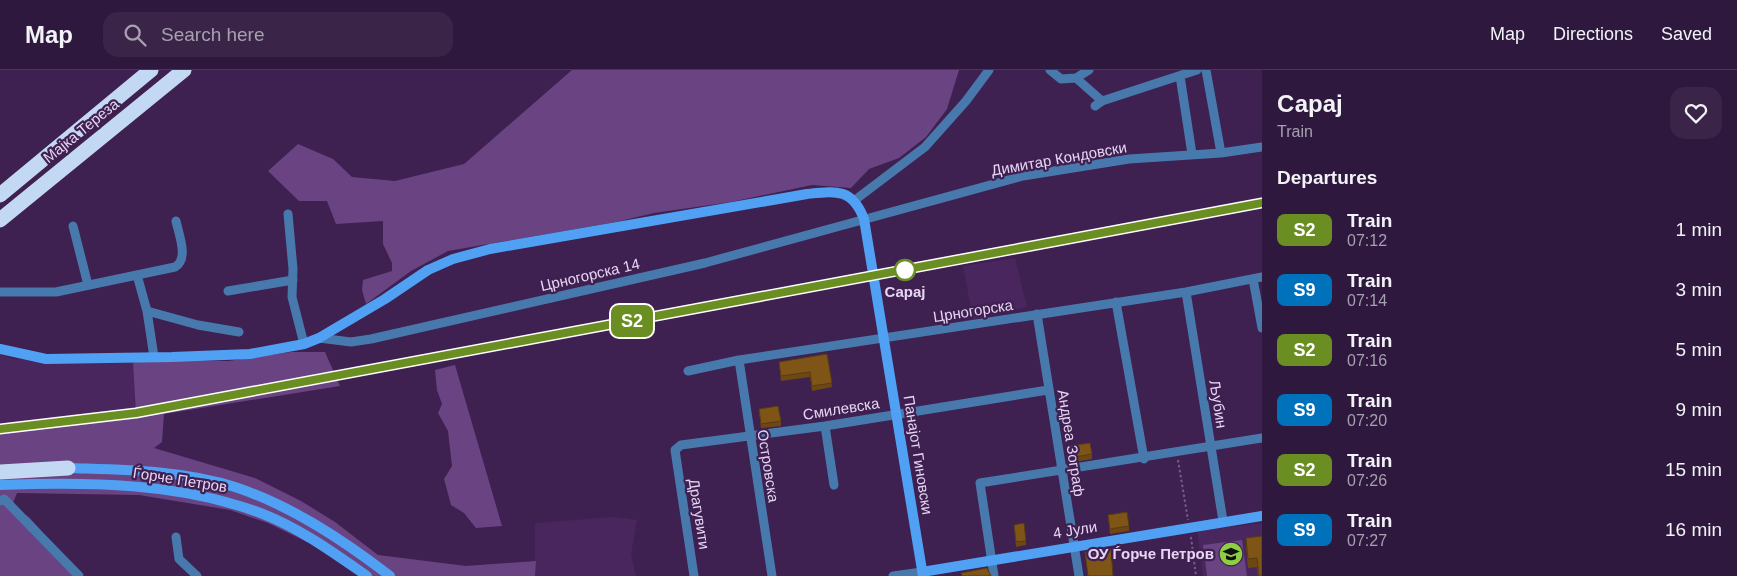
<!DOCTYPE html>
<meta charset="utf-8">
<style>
:root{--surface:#2e183d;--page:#3a2548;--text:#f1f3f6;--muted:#a7a0b0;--line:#493757}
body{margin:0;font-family:Arial,sans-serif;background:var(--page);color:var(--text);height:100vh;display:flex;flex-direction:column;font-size:19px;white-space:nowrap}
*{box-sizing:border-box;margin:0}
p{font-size:16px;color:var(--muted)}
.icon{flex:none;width:28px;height:28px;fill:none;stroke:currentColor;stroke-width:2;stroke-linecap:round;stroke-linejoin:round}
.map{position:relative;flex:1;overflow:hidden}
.sheet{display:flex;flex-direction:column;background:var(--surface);width:475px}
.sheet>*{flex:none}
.badge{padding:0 10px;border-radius:8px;font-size:18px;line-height:32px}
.map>.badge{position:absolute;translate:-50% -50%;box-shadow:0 0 0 2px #fff}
h2{padding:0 15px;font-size:19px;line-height:45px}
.round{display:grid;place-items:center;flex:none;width:52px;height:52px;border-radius:15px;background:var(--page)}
.summary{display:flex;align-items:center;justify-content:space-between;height:85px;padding:0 15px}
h1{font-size:24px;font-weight:700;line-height:38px}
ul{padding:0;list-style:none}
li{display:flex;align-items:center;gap:15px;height:60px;padding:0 15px}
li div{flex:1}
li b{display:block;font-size:19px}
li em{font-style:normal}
li .badge{min-width:55px;font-weight:700;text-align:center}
header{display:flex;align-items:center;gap:30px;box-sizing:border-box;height:70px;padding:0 25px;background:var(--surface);border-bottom:1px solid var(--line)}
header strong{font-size:24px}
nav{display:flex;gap:28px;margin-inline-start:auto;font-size:18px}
.search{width:350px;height:45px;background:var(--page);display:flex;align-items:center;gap:12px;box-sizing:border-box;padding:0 18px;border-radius:15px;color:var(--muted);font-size:19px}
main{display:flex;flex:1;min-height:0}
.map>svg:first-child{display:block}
</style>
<header>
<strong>Map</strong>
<div class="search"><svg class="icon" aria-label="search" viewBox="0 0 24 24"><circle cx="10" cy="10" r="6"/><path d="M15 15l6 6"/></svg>Search here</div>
<nav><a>Map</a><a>Directions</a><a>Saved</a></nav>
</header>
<main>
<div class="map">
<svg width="1262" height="506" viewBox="0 0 1262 506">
<rect width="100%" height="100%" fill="#3e2051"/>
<!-- built -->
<path fill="#4a265e" d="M1015,188L1027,237L973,249L963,196Z
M0,284L13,289L133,293L136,343L0,359Z
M614,447L637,450L631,485L636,506H535V453Z
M1262,453V506H1203L1197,461Z"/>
<!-- green -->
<path fill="#6a4482" d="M572,0H959L947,39L926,67L899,88L869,99L851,118L812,115L731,132L654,143L616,152L448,181L411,201L366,234L362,220L363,210L392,201V193L383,174V151L336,154L327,131H299L268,101L298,74L333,89L352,107L395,111L464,94Z
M291,282H325L340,316L164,344L162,372L154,378L255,408L301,431L335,452L378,485L466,496L536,491L535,506H359L309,473L268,453L230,440L139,425L17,423L13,433L0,427V357L136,343L133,293L143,290L228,291Z
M455,295L502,456L476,458L464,443L451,435L444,409L452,396L448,361L438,343L442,334L437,320L435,300Z
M0,429L29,447L82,506H0Z
M1242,470L1247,506H1207L1203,475Z"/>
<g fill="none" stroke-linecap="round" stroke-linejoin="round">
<!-- path -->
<path stroke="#765c86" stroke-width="2" stroke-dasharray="2.5 2.5" stroke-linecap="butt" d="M1178,390L1188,450
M1191,467L1196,506"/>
<!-- street -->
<path stroke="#4879ad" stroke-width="9" d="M1050,0L1061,9L1076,8L1102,31
M1206,0L1221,83
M1180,6L1192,84
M1076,8L1089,0
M1095,36L1102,31L1197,0
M855,130L925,77L966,31L989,0
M288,144L293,199L292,227L304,274
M73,156L88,215
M137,205L147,241L154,287
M1253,209L1262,258
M228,221L293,210
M0,222H56L175,197C189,189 179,165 176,151
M1186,222L1223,451
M1116,232L1144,389
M147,241L198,255L239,262
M1037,244L1079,506
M319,268L351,272L371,269L705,193L1023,106L1129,89L1221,83L1262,77
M739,290L772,506
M688,301L739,290L1186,222L1262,207
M825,356L834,415
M0,431L4,429L79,506
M176,467L179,489L197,506
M694,506L675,380L681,375L825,356L1048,320
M893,506L922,502
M994,506L980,413L1262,368"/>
<!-- secondary -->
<path stroke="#50a1f4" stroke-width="10" d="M0,279L46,289L172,287L250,284L304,274L319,268L385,229L428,200L453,189L490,179L807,124C836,121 852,118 864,149L923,506
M68,398C124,400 182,400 235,417C292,436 343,470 390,506
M0,415C87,412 180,412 263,444C301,459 334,483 367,506
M922,502L1262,446"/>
<!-- highway -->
<path stroke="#c3d9f3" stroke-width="15" d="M0,125L151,0
M0,150L184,0
M0,402L68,398"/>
<!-- rail casing -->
<g stroke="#a18ab0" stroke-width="5">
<path id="rail" d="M0,359L136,343L1262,133"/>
</g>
<!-- rail -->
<use href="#rail" stroke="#3e2051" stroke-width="3" stroke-dasharray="9" stroke-linecap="butt"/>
</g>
<!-- wall -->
<path fill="#6d4814" d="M827,284L832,317L812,321L810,307L781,311L779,292Z
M759,339L781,351V356L761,358Z
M1067,376L1092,384V389L1069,393Z
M1108,445L1129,456V461L1110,464Z
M1014,455L1026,471V475L1016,477Z
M1262,466V506H1258L1257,497L1248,498L1246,477V468Z"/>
<!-- building -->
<path fill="#7f5417" stroke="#593b10" d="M827,284L832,313L812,316L810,302L781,306L779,292Z
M778,336L781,351L761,354L759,339Z
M1090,373L1092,384L1069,388L1067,376Z
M1127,442L1129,456L1110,459L1108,445Z
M1024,453L1026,471L1016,472L1014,455Z
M1262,466V506H1259L1257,488L1248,489L1246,468Z
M1111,479L1113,506H1088L1085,482Z
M987,498L991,506H962L961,503Z"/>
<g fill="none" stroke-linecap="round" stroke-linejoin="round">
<!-- line casing -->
<g stroke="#fff" stroke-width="11">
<path id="line" d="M0,359L136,343L1262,133"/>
</g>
<!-- line -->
<use href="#line" stroke="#6b8e23" stroke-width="8"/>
</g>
<!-- icons -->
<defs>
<g id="school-disc" transform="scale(1.25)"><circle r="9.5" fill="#8dce44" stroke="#3e2051"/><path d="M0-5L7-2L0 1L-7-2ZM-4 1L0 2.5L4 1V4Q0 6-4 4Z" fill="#111"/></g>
</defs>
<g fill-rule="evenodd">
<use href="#school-disc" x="1231" y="484"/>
</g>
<!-- markers -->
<circle fill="#fff" stroke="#6b8e23" stroke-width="2.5" cx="905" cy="200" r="10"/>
<g text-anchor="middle" stroke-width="4.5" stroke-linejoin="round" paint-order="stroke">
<!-- street labels -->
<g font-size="15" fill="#e7d5f3" stroke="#3e2051">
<text transform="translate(81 61) rotate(-39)" y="5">Мајка Тереза</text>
<text transform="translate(1059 89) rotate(-10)" y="5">Димитар Кондовски</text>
<text transform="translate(590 205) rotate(-13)" y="5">Црногорска 14</text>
<text transform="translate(973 241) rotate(-9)" y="5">Црногорска</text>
<text transform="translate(1218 334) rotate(81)" y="5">Љубин</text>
<text transform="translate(841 339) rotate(-9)" y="5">Смилевска</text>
<text transform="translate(1071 373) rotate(81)" y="5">Андреа Зограф</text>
<text transform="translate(918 385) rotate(81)" y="5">Панајот Гиновски</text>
<text transform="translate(768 396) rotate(81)" y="5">Островска</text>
<text transform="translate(180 410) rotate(9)" y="5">Ѓорче Петров</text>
<text transform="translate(699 444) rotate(81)" y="5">Драгувити</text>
<text transform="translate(1075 460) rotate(-9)" y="5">4 Јули</text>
</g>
<!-- stop labels -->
<g font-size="15" font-weight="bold" fill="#e7d5f3" stroke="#3e2051">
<text x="905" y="227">Сарај</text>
</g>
<!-- poi labels -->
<g font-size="15" font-weight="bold" fill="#e7d5f3" stroke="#3e2051" text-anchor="end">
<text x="1214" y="489">ОУ Ѓорче Петров</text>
</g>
</g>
</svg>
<b class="badge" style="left:632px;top:251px;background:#6b8e23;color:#fff">S2</b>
</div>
<section class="sheet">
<div class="summary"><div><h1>Сарај</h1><p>Train</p></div><a class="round"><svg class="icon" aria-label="heart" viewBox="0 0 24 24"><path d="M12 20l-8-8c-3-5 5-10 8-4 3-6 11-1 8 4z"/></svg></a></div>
<h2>Departures</h2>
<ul>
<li><span class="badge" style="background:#6b8e23;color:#fff">S2</span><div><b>Train</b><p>07:12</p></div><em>1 min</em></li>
<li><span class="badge" style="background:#0072bc;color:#fff">S9</span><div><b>Train</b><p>07:14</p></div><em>3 min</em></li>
<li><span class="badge" style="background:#6b8e23;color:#fff">S2</span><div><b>Train</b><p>07:16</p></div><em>5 min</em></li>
<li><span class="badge" style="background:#0072bc;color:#fff">S9</span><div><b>Train</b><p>07:20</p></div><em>9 min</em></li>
<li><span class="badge" style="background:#6b8e23;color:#fff">S2</span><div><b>Train</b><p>07:26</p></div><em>15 min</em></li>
<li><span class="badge" style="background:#0072bc;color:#fff">S9</span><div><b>Train</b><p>07:27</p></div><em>16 min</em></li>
</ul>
</section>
</main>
